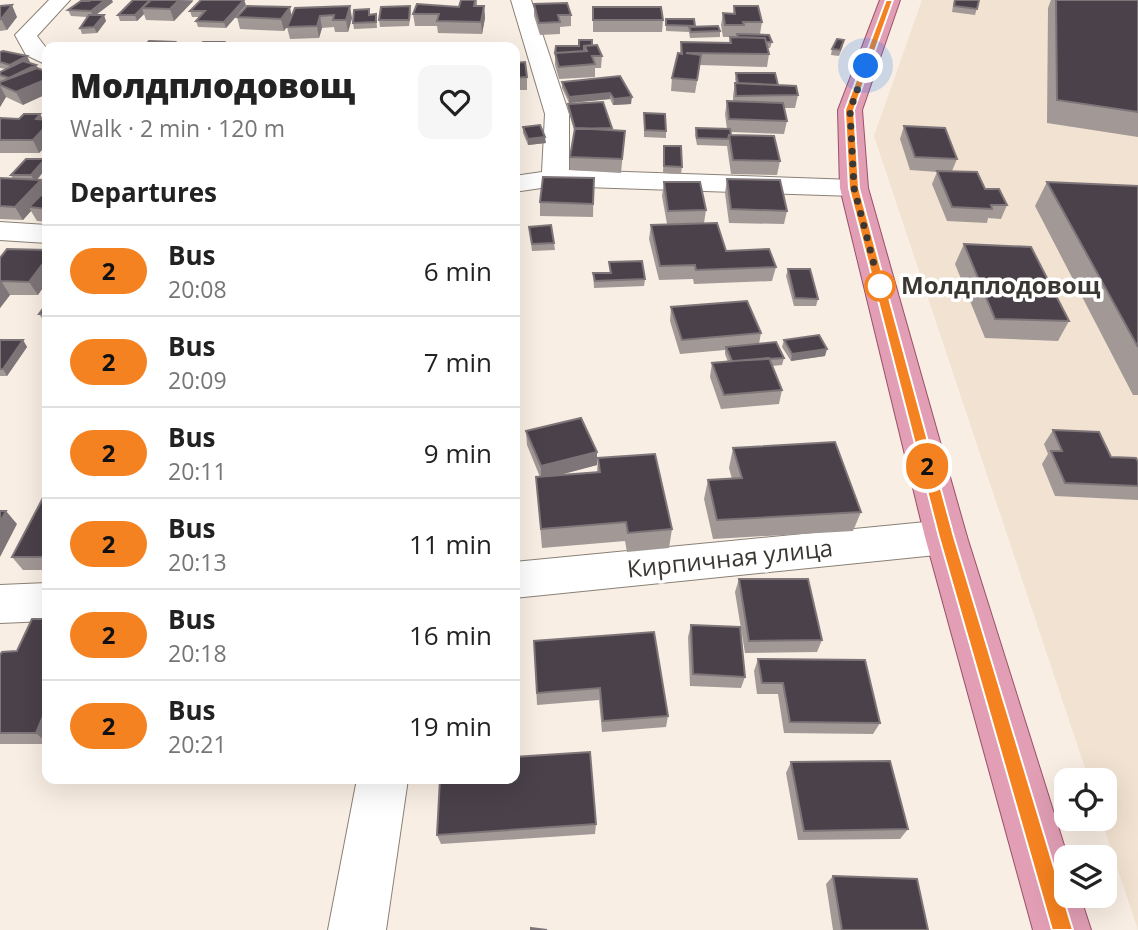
<!DOCTYPE html>
<meta charset="utf-8">
<style>
:root{--surface:#fff;--page:#f6f6f6;--text:#222;--muted:#767676;--line:#e0e0e0}
body{margin:0;font-family:"Open Sans",sans-serif;background:var(--page);color:var(--text);height:100vh;display:flex;flex-direction:column;font-size:26px;white-space:nowrap}
*{box-sizing:border-box;margin:0}
p{font-size:23px;color:var(--muted)}
.icon{flex:none;width:38px;height:38px;fill:none;stroke:currentColor;stroke-width:2;stroke-linecap:round;stroke-linejoin:round}
.map{position:relative;flex:1;overflow:hidden}
.drawer{position:absolute;left:42px;top:42px;width:478px;height:742px;display:flex;flex-direction:column;background:var(--surface);border-radius:14px;box-shadow:0 7px 28px #0002}
.drawer>*{flex:none}
.badge{padding:0 14px;border-radius:23px;font-size:24px;line-height:46px}
.tools{position:absolute;left:1054px;top:768px;display:grid;gap:14px}
.tools a{display:grid;place-items:center;width:63px;height:63px;border-radius:14px;background:var(--surface);box-shadow:0 7px 28px #0002;font-size:35px}
.you{position:absolute;width:35px;height:35px;margin:-18px;border:5px solid #fff;border-radius:50%;background:#1a73e8;box-shadow:0 0 0 10px #1a73e833}
.map>.badge{position:absolute;translate:-50% -50%;box-shadow:0 0 0 4px #fff}
h2{padding:0 28px;font-size:26px;line-height:63px}
.round{display:grid;place-items:center;flex:none;width:74px;height:74px;border-radius:14px;background:var(--page)}
.head{display:flex;align-items:center;justify-content:space-between;height:119px;padding:0 28px}
h1{font-size:33px;font-weight:800;line-height:52px}
ul{padding:0;list-style:none}
li{display:flex;align-items:center;gap:21px;height:91px;padding:0 28px;border-top:2px solid var(--line)}
li div{flex:1}
li b{display:block;font-size:26px}
li em{font-style:normal}
li .badge{min-width:77px;font-weight:700;text-align:center}
.map>svg:first-child{display:block}
</style>
<div class="map">
<svg width="1138" height="930" viewBox="0 0 1138 930">
<rect width="100%" height="100%" fill="#f9eee3"/>
<!-- built -->
<path fill="#f2e2d1" d="M922,0H1138V930L1101,819H1104V780H1089L874,136Z"/>
<g fill="none" stroke-linecap="round" stroke-linejoin="round">
<!-- minor casing -->
<g stroke="#8a8076" stroke-width="2">
<path id="minor" d="M49,0H70L37,36L47,49V65L26,55L15,35Z
M511,0H531L569,114V170L854,180L864,182L868,188L864,194L854,196L555,186L514,192V176L542,172L545,114Z
M0,222L47,225V243L0,240Z
M946,520L961,525L967,537L961,549L946,554L514,598V562Z
M47,583V621L0,623V585Z
M357,779H408L386,930H328Z"/>
</g>
<!-- primary casing -->
<g stroke="#9a5067" stroke-width="2">
<path id="primary" d="M880,0H900L862,110L868,188L967,537L1068,858L1066,896H1080L1091,930H1033L925,537L840,188L838,110Z"/>
</g>
<!-- minor -->
<use href="#minor" fill="#fff" fill-rule="evenodd"/>
<!-- primary -->
<use href="#primary" fill="#e19eb5" fill-rule="evenodd"/>
</g>
<!-- wall -->
<path fill="#a29896" d="M133,0H193V1L174,21L146,20L144,14L137,21H120L118,15Z
M461,0H477V6H484L485,18L482,34L438,33L437,26H415L413,14L459,7Z
M954,0H979L975,15L952,12Z
M1051,0H1138V137L1047,123L1048,8Z
M113,2L96,15L106,21L97,33L82,34L80,28L87,17L71,16L68,10Z
M534,4L571,15V26L560,27V34L540,35L534,16Z
M246,5L226,28L198,27L196,21L200,17H192L190,11Z
M0,6L17,17L7,30L0,31Z
M410,6L411,12L409,26L380,27L379,20Z
M734,6L762,22L760,34H742L772,42L770,48H767L769,54L767,67L700,65L695,93L671,91L672,78L680,53L681,42L729,43L730,37H736H723L721,25L723,13L733,14Z
M593,7L663,20L662,32H593Z
M295,8L352,18L348,32H335L334,27L322,28L319,38L290,39L287,27L288,25L284,31L240,29L237,17L292,16Z
M369,9L370,15L376,14L377,28L354,29L353,23Z
M666,19H694L695,27L720,31V37L690,38L689,32L666,31Z
M592,45L602,56L601,68H595V77L559,79L555,65V53L579,46Z
M843,46L839,56L831,55L832,49Z
M0,52L30,62L29,63L36,65L38,68L23,105L6,97L0,107V82H2L0,81V72L6,69L0,68Z
M514,63L527,77V90H514Z
M736,73L778,85L798,95L795,108H784L787,121L784,134L731,132V135L780,161L777,175L731,174L727,146L697,145L695,135L696,128L727,129L725,114L727,101H733V96L735,83H736L735,79Z
M620,76L631,104L613,105L610,99L569,103L562,88V82Z
M568,104L612,128V130L625,131L621,173L570,170V157L575,133L568,110Z
M644,113L666,131V138L644,137Z
M40,114L43,119L47,120V145L39,153H0V118L19,119Z
M904,126L957,159L952,171L985,189L1007,205L1001,219L988,218L987,223L947,221L932,184L937,172L910,170L900,139Z
M523,127L546,143L528,145L523,133Z
M664,146L682,167L681,174L663,173Z
M47,164V167L37,180H41L46,190L47,189V222L37,221L31,211L23,220L0,219V178L13,179L11,175Z
M594,178L593,217L540,216V202Z
M727,179L787,211L784,224L729,223L725,193Z
M664,182L706,210L704,223L726,251L776,267L772,281L694,284L693,279L659,280L649,239L651,225L687,224H667L662,196Z
M1047,182L1138,186V395H1133L1035,206Z
M529,227L554,243L555,250L532,251Z
M964,244L1069,321L1058,341L985,338L955,264Z
M47,250L38,295H10L0,308V258Z
M609,262L645,279L644,286L594,288L593,273H610Z
M788,269L818,299L816,306H794L786,276Z
M47,303V321H44L39,314Z
M671,307L761,333L759,344L784,358L782,365L772,366L782,390L779,404L721,409L710,377L712,363L728,362L725,354V350L680,354L670,321Z
M0,340H23L27,347L7,376H0Z
M784,340L825,356L791,361L782,347Z
M1053,430L1111,457L1138,462V500L1055,496L1042,464L1048,454L1044,444Z
M526,431L597,452V465L558,475L597,472L598,458L672,529L669,548L627,552L625,541L542,548L536,477H540L527,445Z
M733,448L861,512L853,531L713,539L704,499L708,480L732,479L729,468Z
M47,494V570H23L12,557Z
M739,579L822,640L817,652L745,653L735,592Z
M47,619V744H0V655L17,651Z
M691,625L745,677L741,688L690,686L688,637Z
M534,641L668,716L666,727L602,732L599,700L537,705Z
M758,659L880,723L873,734L784,733L778,694H757L754,671Z
M791,762L908,829L900,839L798,840L786,773Z
M596,824L595,834L441,844L437,835Z
M833,876L928,930H833L826,884Z"/>
<!-- shaded-wall -->
<path fill="#7e7578" d="M105,0H112L113,2L93,17L91,11Z
M179,0L193,1L174,21L170,9Z
M244,0L246,5L226,28L224,22Z
M12,5L17,17L7,30L1,19Z
M350,6L352,18L348,32L346,20Z
M484,6L485,18L482,34L481,22Z
M290,7L292,19L284,31L281,19Z
M142,8L144,14L137,21L135,15Z
M104,15L106,21L97,33L94,27Z
M320,16L322,28L319,38L317,26Z
M27,56L30,62L14,71L10,65Z
M36,65L39,71L9,78Z
M47,79V94L23,105L16,92Z
M0,86L6,97L0,107Z
M610,93V99L569,103V97Z
M632,97L631,104L613,105L614,99Z
M40,114L46,126L47,125V145L39,153L33,140L36,119Z
M545,137L546,143L528,145V139Z
M45,159L47,164V167L35,182L31,175Z
M41,180L47,193L29,207L31,211L23,220L15,207Z
M47,258V282L38,295L29,282Z
M1,281L10,295L0,308V283Z
M23,340L27,347L7,376L3,369Z
M827,349L825,356L791,361L792,354Z
M597,452V465L541,480V466Z
M6,511L17,524L0,557V522Z
M47,707V743L36,733Z"/>
<!-- building -->
<path fill="#4a414a" stroke="#7e7578" stroke-width="2" d="M91,0H105L91,11L68,10L81,1H89Z
M133,0H150L135,15H118Z
M151,0H179L170,9L142,8Z
M201,0H244L224,22L196,21L205,11H190Z
M461,0H475L474,6H484L481,22L437,21L439,14H413L417,4L459,7Z
M955,0H979L977,9L954,6Z
M1056,0H1138V112L1057,100Z
M567,3L571,15H558L560,22L539,23L534,4Z
M12,5L1,19H0V6Z
M247,6L290,7L281,19L237,17Z
M350,6L346,20H333L334,15L320,16L317,26L287,27L295,8Z
M410,6L409,20H379L381,7Z
M734,6H758L762,22H743L744,25H725L723,13L735,14Z
M593,7H661L663,20H593Z
M369,9V15L376,14V22L353,23L354,10Z
M89,15H104L94,27L80,28Z
M666,19H694L695,26L666,25Z
M718,26L720,31L691,32L689,27Z
M737,34L769,35L772,42H766L765,38L738,37Z
M730,37L765,38L769,54L686,53L701,55L697,80L672,78L678,53L682,54L681,42L731,43Z
M837,39L844,40L840,50L832,49Z
M579,40H592V45L584,46V51L555,53L556,46H579Z
M149,41L175,42L171,47H144Z
M203,42H224L220,47H197Z
M389,45H410V47H388Z
M597,45L602,56H592L595,64L559,67L555,53L587,51L585,46Z
M3,51L27,56L10,65L0,62V52Z
M23,61L36,65L9,78L0,75V72Z
M525,62L527,77L514,78V63Z
M37,68L47,72V79L16,92L0,85V82Z
M736,73H775L778,85L738,83Z
M620,76L632,97L614,99L610,93L569,97L562,82Z
M735,83L796,86L798,95L736,96Z
M727,101L783,103L787,121L729,119Z
M603,102L612,128L575,129L568,104Z
M644,113L665,114L666,131L645,130Z
M24,114H40L36,119L47,120V125L33,140H0V118L19,119Z
M540,125L545,137L528,139L523,127Z
M904,126L945,128L957,159L915,157Z
M575,128L625,131L622,159L570,157Z
M696,128L730,129L731,135H729L728,139L697,138Z
M729,135L774,136L780,161L733,160Z
M664,146H681L682,167L664,166Z
M26,159H45L31,175H11Z
M937,171L977,172L985,189H999L1007,205H991L992,209L952,207Z
M543,177L594,178L593,204L540,202Z
M0,178L41,180L15,207L0,206Z
M727,179L780,180L787,211L731,209Z
M664,182H700L706,210L668,211Z
M1047,182L1138,186V347Z
M47,189V209L29,207Z
M717,223L726,251L769,249L776,267L696,270L695,265L660,266L651,225Z
M551,225L554,243L532,244L529,227Z
M964,244L1031,247L1069,321L995,319Z
M7,249L47,250V258L29,282L1,281L0,283V258Z
M642,261L645,279L595,281L593,273H611L609,262Z
M788,269H810L818,299L795,298Z
M747,301L761,333L682,340L671,307Z
M47,303V314H39Z
M819,335L827,349L792,354L784,340Z
M0,340H23L3,369H0Z
M776,342L784,358L732,361L726,347Z
M769,358L782,390L724,395L712,363Z
M581,418L597,452L541,466L526,431Z
M1053,430L1099,432L1111,457L1136,458L1138,462V486L1065,483L1051,451H1062Z
M835,442L861,512L717,520L708,480L742,478L733,448Z
M655,454L672,529L628,533L626,522L541,529L536,477L600,472L598,458Z
M45,494H47V557H12Z
M0,511H6L0,522Z
M739,579H808L822,640L749,641Z
M32,619H47V707L36,733H0V655L2,652L17,651Z
M691,625L740,627L745,677L693,674Z
M654,632L668,716L603,721L600,688L537,693L534,641Z
M758,659L865,660L880,723L790,722L783,683H762Z
M590,752L596,824L437,835L440,779H514V757Z
M890,761L908,829L804,831L791,762Z
M833,876L917,879L928,930H842Z
M531,928L547,930H531Z"/>
<!-- line -->
<path fill="#f58220" stroke="#fff" stroke-width="2" d="M886,0H893L854,110L859,188L954,537L1073,930H1052L939,537L849,188L845,110Z"/>
<g fill="none" stroke-linecap="round" stroke-linejoin="round">
<!-- walk -->
<path stroke="#3b3732" stroke-width="7" stroke-dasharray="0 12.6" d="M866,66L850,110L854,188L882,295L880,286"/>
</g>
<!-- markers -->
<circle fill="#fff" stroke="#f58220" stroke-width="3.5" cx="880" cy="286" r="14"/>
<g text-anchor="middle" stroke-width="7" stroke-linejoin="round" paint-order="stroke">
<!-- stop labels -->
<g font-size="24" font-weight="bold" fill="#3b3732" stroke="#fff" text-anchor="start">
<text x="901" y="294">Молдплодовощ</text>
</g>
<!-- street labels -->
<g font-size="24" fill="#3b3732" stroke="#fff">
<text transform="translate(730 559) rotate(-6)" y="8">Кирпичная улица</text>
</g>
</g>
</svg>
<div class="tools">
<a><svg class="icon" aria-label="locate" viewBox="0 0 24 24"><circle cx="12" cy="12" r="6"/><path d="M12 2v4M12 18v4M2 12h4M18 12h4"/></svg></a>
<a><svg class="icon" aria-label="layers" viewBox="0 0 24 24"><path d="M12 4l9 5-9 5-9-5zM3 14l9 5 9-5"/></svg></a>
</div>
<div class="you" style="left:866px;top:66px"></div>
<b class="badge" style="left:927px;top:466px;background:#f58220;color:#111">2</b>
<section class="drawer">
<div class="head"><div><h1>Молдплодовощ</h1><p>Walk · 2 min · 120 m</p></div><a class="round"><svg class="icon" aria-label="heart" viewBox="0 0 24 24"><path d="M12 20l-8-8c-3-5 5-10 8-4 3-6 11-1 8 4z"/></svg></a></div>
<h2>Departures</h2>
<ul>
<li><span class="badge" style="background:#f58220;color:#111">2</span><div><b>Bus</b><p>20:08</p></div><em>6 min</em></li>
<li><span class="badge" style="background:#f58220;color:#111">2</span><div><b>Bus</b><p>20:09</p></div><em>7 min</em></li>
<li><span class="badge" style="background:#f58220;color:#111">2</span><div><b>Bus</b><p>20:11</p></div><em>9 min</em></li>
<li><span class="badge" style="background:#f58220;color:#111">2</span><div><b>Bus</b><p>20:13</p></div><em>11 min</em></li>
<li><span class="badge" style="background:#f58220;color:#111">2</span><div><b>Bus</b><p>20:18</p></div><em>16 min</em></li>
<li><span class="badge" style="background:#f58220;color:#111">2</span><div><b>Bus</b><p>20:21</p></div><em>19 min</em></li>
</ul>
</section>
</div>
